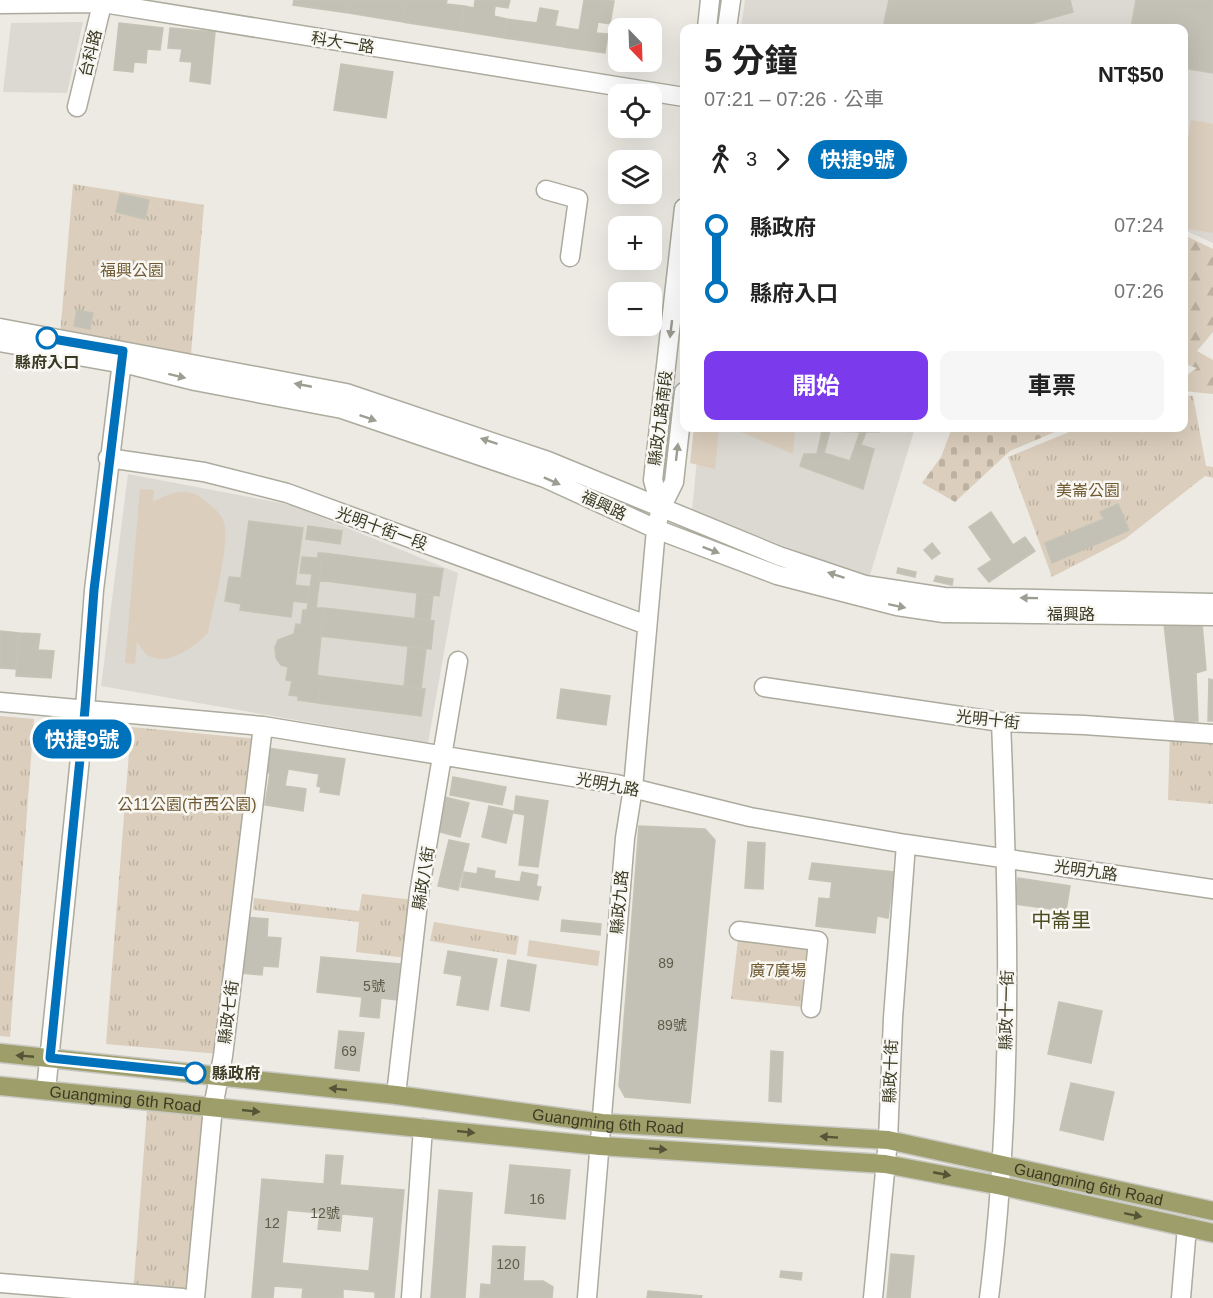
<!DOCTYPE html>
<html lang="zh-TW">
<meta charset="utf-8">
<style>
:root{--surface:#fff;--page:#f6f6f6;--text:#222;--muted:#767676;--accent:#7c3aed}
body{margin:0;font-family:Helvetica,"Noto Sans TC",sans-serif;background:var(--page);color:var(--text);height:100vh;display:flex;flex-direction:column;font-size:22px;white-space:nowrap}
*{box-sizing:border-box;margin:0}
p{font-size:20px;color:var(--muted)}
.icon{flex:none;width:33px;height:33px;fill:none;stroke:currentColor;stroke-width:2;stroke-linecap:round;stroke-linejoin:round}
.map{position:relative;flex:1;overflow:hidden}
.drawer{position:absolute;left:680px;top:24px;width:508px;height:408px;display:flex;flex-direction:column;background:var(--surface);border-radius:12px;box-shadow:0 6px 24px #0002}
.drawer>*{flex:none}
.badge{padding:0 12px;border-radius:20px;font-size:21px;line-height:39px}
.needle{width:39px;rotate:157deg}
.tools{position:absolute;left:608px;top:18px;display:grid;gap:12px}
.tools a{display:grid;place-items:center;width:54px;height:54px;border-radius:12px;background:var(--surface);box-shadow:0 6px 24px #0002;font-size:30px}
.map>.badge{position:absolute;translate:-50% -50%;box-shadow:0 0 0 3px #fff}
.legs{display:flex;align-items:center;gap:9px;height:66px;padding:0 24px;font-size:20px}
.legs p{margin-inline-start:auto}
.headline{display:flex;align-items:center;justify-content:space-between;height:102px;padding:0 24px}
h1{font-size:33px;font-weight:700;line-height:45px}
.button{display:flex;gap:12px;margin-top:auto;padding:12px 24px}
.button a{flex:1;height:69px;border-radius:12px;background:var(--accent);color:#fff;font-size:24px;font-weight:700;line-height:69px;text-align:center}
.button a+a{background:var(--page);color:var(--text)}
ul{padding:0 24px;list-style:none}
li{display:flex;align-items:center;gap:21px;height:66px;font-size:22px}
li i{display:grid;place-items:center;width:9px;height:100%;margin:0 8px;background:currentColor}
li i::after{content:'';width:15px;height:15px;margin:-8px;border:4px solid;border-radius:50%;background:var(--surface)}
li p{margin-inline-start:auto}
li:first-child i{background:linear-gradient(#0000 50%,currentColor 0)}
li:last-child i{background:linear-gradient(currentColor 50%,#0000 0)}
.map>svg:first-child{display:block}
</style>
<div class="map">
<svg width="1213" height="1298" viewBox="0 0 1213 1298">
<defs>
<pattern id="forest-firs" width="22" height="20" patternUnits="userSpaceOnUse" patternTransform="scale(1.5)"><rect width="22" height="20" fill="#dbcebd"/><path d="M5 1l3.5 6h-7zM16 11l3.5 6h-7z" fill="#bdb2a2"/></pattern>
<pattern id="cemetery-stones" width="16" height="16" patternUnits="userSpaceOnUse" patternTransform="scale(1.5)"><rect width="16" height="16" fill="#dbcebd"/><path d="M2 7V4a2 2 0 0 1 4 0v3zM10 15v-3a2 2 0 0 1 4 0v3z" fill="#bdb2a2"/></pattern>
<pattern id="park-tufts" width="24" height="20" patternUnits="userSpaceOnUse" patternTransform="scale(1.5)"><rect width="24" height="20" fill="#dbcebd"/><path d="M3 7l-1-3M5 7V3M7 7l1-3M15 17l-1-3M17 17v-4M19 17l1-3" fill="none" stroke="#bdb2a2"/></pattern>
</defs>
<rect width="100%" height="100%" fill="#eceae3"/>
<!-- built -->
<path fill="#dbd9d1" d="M745,0H1213V243L1184,230V28H741Z
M83,22L67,93L3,92L11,23Z
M700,428H915L869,578L692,511Z
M128,474L291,505L458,573L428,743L101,686Z"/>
<!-- grass -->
<path fill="#dbcebd" d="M1191,120L1213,124V233L1184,228V167Z
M694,428H719L715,469L690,463Z
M732,428H795L793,454Z
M140,489L154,490L153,502C169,493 188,486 204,500C211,506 220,512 223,520C232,539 212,610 208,633C195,646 166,669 146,654C143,651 140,646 137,642L135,664L125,663Z
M529,940L600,951L598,966L527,956Z"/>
<!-- forest -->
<path fill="url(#forest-firs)" d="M1184,235L1213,249V332L1197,351L1213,360V394L1184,391V377L1197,368L1184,364Z"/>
<!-- cemetery -->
<path fill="url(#cemetery-stones)" d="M952,428H1064L1010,451L955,502L922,483L941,457Z"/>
<!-- park -->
<path fill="url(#park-tufts)" d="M73,184L204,205L191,354L60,335Z
M1184,395L1193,396L1206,466L1213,467V478L1205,476L1125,539L1052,577L1008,457L1079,428H1184Z
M0,716L34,719L10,1037L0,1036Z
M131,727L258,739L219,1054L106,1044Z
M1170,732L1213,734V804L1168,800Z
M362,894L414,900L407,958L356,952L359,922L253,910L254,898L359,911Z
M434,922L519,936L516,955L430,941Z
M739,931L818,941L811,1008L731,999Z
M147,1110L212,1117L195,1298L133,1294Z"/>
<!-- building -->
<path fill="#c3c1b5" stroke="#c5c3b5" stroke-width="1.5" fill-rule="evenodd" d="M294,0H350L348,13L293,5Z
M350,0H406L403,22L348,13Z
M406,0H447L446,4L464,6L460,31L403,22Z
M475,0H510L508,8L495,6L494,16L507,19L504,38L460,31L464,6L474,8Z
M584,0L614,1L610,24L598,22L596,33L608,34L605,53L564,47L567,28L579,30Z
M889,0H1070L1073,12L1016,28H911L884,23Z
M1136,0H1213V73L1184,68V28H1131Z
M540,8L558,11L555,26L567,28L564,47L504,38L507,19L537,23Z
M119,23L163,28L160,50L147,49L146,63L134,62L133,72L114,70Z
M170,28L215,32L210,84L190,81L192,62L180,61L182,49L168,48Z
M341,64L393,72L386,118L334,110Z
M120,194L149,200L145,219L116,212Z
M77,310L93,313L90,329L74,326Z
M815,428H880L879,432H866L861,445L874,449L863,489L800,466L804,454H817L822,431H815ZM830,431L860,432L850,461L824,453Z
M1118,504L1129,530L1052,563L1045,543L1104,519L1100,512Z
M991,512L1013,545L1025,537L1035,551L989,582L978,569L992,560L969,527Z
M249,521L303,528L295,585L310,587L308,603L293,601L291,617L240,610L241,604L225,601L229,577L241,578Z
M308,526L342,531L340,544L306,539Z
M932,543L940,553L932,559L924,550Z
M318,553H323L316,608H324L317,675L321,676L318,703L298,700V696L289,695L292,681L286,680L288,667L281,665L276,658L275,647L278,640L294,634L296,624L301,625L303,610H307L312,574L300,573L302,557L318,558Z
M323,553L443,569L439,596L319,580Z
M898,568L916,572L915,577L897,573Z
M936,576L953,579L952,585L934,581Z
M417,593L433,595L430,620L415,618Z
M324,608L434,621L431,649L321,636Z
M1202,623L1206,670L1196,673L1198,721L1175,722L1164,624Z
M0,631L19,633L16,669L0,668Z
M19,633L40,634L38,650L54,651L51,678L16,676Z
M408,647L426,649L421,689L404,687Z
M321,676L425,689L421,716L318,703Z
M1209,679L1213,680V721H1208Z
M561,689L610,696L606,725L557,718Z
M267,748L345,759L339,795L320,792L321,787L317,786L319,774L288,769L285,786L306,789L303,811L265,805L270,773L263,772Z
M453,777L506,787L502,805L450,795Z
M516,796L548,801L538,867L519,865L525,815L514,813Z
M445,797L469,803L460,837L436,831Z
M489,806L513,811L506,843L482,837Z
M639,826L705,829L715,840L690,1103L625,1097L619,1086Z
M449,840L469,844L458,890L438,886Z
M748,842L765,843L763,889L745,888Z
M812,863L894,872L888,918L877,916L875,933L816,926L819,898L830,899L832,882L809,879Z
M478,868L495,871L494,878L520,882L522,872L538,875L536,886L541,887L538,900L461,887L464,872L477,874Z
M1018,878L1070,886L1066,911L1014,904Z
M246,917L268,919L267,937L281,938L278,967L263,966L262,975L241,973Z
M562,920L601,924L600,935L561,931Z
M448,951L497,959L488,1010L457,1005L462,976L444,973Z
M321,957L400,964L397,1000L381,998L379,1018L360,1016L362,997L317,992Z
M508,960L536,965L529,1011L501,1006Z
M1059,1002L1102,1011L1091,1063L1048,1054Z
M339,1031L364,1033L359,1071L335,1068Z
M771,1051L783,1052L781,1102L769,1101Z
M1071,1083L1114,1092L1103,1140L1060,1130Z
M326,1155L343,1156L340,1185L404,1190L394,1298H375V1292L343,1289V1298H302L303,1288L274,1286L273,1298H252L262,1179L324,1184ZM287,1210L320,1213L318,1229L340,1231L342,1214L374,1217L369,1271L282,1263Z
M510,1165L570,1170L565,1219L505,1213Z
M439,1190L472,1193L465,1298H431Z
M493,1246L525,1247L523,1281H543L553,1287L552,1298H480L481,1284L491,1285Z
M891,1254L914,1256L910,1298H887Z
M781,1271L802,1273L801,1280L780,1277Z
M648,1291L702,1296L701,1298H647Z"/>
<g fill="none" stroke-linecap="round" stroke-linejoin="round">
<!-- minor casing -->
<g stroke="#acab9e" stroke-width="21">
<path id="minor" d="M0,4L103,3L684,97
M707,28L710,0
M727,28L731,0
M77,107L103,0
M546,190L578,199L570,257
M0,328L346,393L548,461L779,556L865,585L944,597L1213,603
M0,342L135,366L195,381L342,409L545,478L656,529L777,575L897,606L944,613L1213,616
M108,458L204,472L287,493L647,625
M661,508L653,480L684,208
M764,687L1001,722L1084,725L1213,734
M0,702L263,726L616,784L750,817L906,844L1213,889
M739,931L818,941L811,1008
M46,1090L85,709L94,590L123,353
M396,1095L419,894L458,661
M0,1283L183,1298
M195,1298L213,1107L223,1056L263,726
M411,1298L423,1128
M587,1298L625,838L633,788L656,529L661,508L674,482L684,392
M873,1298L888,1140L893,1018L906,844
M989,1298C1013,1107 1009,914 1001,722
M1181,1298L1187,1227"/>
</g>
<!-- major casing -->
<g stroke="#c8c8c2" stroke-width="21">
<g id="major">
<path id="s1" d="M0,1053L396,1095L602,1123L888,1140L1213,1211"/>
<path id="s2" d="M0,1086L600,1146L885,1164L1002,1186L1213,1233"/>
</g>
</g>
<!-- minor -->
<use href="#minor" stroke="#fff" stroke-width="18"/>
<!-- major -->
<use href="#major" stroke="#9d9e6a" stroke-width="18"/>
</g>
<!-- one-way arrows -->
<defs><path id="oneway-solid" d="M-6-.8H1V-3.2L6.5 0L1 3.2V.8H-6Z" transform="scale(1.5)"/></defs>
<g fill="#9d9d92">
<use href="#oneway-solid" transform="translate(671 329) rotate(97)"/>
<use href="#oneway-solid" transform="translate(177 376) rotate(14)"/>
<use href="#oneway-solid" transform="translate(303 385) rotate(-169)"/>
<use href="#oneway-solid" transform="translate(368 418) rotate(19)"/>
<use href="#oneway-solid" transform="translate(489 441) rotate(-162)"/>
<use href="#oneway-solid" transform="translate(677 452) rotate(-83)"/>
<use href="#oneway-solid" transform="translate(552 481) rotate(24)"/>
<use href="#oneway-solid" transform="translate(711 550) rotate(21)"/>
<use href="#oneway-solid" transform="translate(836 575) rotate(-162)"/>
<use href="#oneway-solid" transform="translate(1029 598) rotate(-179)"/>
<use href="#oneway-solid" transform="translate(897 606) rotate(12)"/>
</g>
<g fill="#545436">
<use href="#oneway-solid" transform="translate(25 1056) rotate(-175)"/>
<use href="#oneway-solid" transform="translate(338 1089) rotate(-174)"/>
<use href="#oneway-solid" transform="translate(251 1111) rotate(6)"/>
<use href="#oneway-solid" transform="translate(466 1132) rotate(6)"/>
<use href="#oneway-solid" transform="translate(829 1137) rotate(-176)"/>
<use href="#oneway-solid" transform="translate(658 1149) rotate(4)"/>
<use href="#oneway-solid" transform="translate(942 1174) rotate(11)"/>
<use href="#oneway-solid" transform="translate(1133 1215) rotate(12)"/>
</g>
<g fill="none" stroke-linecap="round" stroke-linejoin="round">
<!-- line-1 casing -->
<g stroke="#fff" stroke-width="14">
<path id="line-1" d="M47,338L123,351L94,590L85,709L50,1058L195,1073"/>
</g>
<!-- line-1 -->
<use href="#line-1" stroke="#0072bc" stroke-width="9"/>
</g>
<!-- markers -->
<g fill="#fff" stroke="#0072bc" stroke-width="3">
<circle cx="47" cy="338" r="10"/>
<circle cx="195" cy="1073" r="10"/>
</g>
<g text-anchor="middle" stroke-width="5" stroke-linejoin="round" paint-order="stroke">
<!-- number labels -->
<g font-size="14" fill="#5d5c48">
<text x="666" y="968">89</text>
<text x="374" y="991">5號</text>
<text x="672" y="1030">89號</text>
<text x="349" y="1056">69</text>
<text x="537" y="1204">16</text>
<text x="325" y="1218">12號</text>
<text x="272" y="1228">12</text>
<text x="508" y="1269">120</text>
</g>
<!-- street labels -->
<g font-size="16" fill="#3b3b24" stroke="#f8f7f3">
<text transform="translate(343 42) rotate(9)" y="6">科大一路</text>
<text transform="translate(90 53) rotate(-76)" y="6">台科路</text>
<text transform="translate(660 418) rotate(-83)" y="6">縣政九路南段</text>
<text transform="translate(604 505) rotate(25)" y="6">福興路</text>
<text transform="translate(382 528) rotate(20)" y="6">光明十街一段</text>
<text x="1071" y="620">福興路</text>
<text transform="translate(988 719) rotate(6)" y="6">光明十街</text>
<text transform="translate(608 784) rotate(11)" y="6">光明九路</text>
<text transform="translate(1086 870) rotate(8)" y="6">光明九路</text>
<text transform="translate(423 878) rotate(-81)" y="6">縣政八街</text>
<text transform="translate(619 902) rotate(-85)" y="6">縣政九路</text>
<text transform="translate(1006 1010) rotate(-89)" y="6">縣政十一街</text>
<text transform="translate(228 1012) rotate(-83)" y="6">縣政七街</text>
<text transform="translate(890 1071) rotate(-88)" y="6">縣政十街</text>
<text dy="6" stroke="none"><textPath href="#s2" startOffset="126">Guangming 6th Road</textPath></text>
<text dy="6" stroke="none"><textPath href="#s1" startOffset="612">Guangming 6th Road</textPath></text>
<text dy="6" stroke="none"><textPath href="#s1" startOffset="1098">Guangming 6th Road</textPath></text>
</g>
<!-- park labels -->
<g font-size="16" fill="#6f5a31" stroke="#f8f7f3">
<text x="132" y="276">福興公園</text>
<text x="1088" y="496">美崙公園</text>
<text x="187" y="810">公11公園(市西公園)</text>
<text x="778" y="976">廣7廣場</text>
</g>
<!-- stop labels -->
<g font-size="16" font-weight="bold" fill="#3b3b24" stroke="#f8f7f3">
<text x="47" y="368">縣府入口</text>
<text x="212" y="1079" text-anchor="start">縣政府</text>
</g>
<!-- quarter labels -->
<g font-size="20" fill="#4b4c21" stroke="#f8f7f3">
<text x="1061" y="927">中崙里</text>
</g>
</g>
</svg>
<div class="tools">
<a><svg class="needle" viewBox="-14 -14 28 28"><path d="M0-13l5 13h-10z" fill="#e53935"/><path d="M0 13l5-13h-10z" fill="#767676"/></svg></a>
<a><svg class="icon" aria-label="locate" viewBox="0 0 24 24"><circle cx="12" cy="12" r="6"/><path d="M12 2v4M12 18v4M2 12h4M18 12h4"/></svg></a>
<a><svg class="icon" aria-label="layers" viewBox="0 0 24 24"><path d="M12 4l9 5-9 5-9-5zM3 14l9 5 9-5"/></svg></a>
<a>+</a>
<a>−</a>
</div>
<b class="badge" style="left:82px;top:739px;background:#0072bc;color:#fff">快捷9號</b>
<section class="drawer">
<div class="headline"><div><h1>5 分鐘</h1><p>07:21 – 07:26 · 公車</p></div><b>NT$50</b></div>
<div class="legs"><svg class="icon" aria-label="walk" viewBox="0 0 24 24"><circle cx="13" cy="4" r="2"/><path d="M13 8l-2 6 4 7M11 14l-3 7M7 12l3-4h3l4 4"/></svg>3<svg class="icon" aria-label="forward" viewBox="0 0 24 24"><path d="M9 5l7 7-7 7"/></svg><b class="badge" style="background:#0072bc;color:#fff">快捷9號</b></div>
<ul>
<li><i style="color:#0072bc"></i><b>縣政府</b><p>07:24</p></li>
<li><i style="color:#0072bc"></i><b>縣府入口</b><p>07:26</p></li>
</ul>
<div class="button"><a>開始</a><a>車票</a></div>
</section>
</div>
